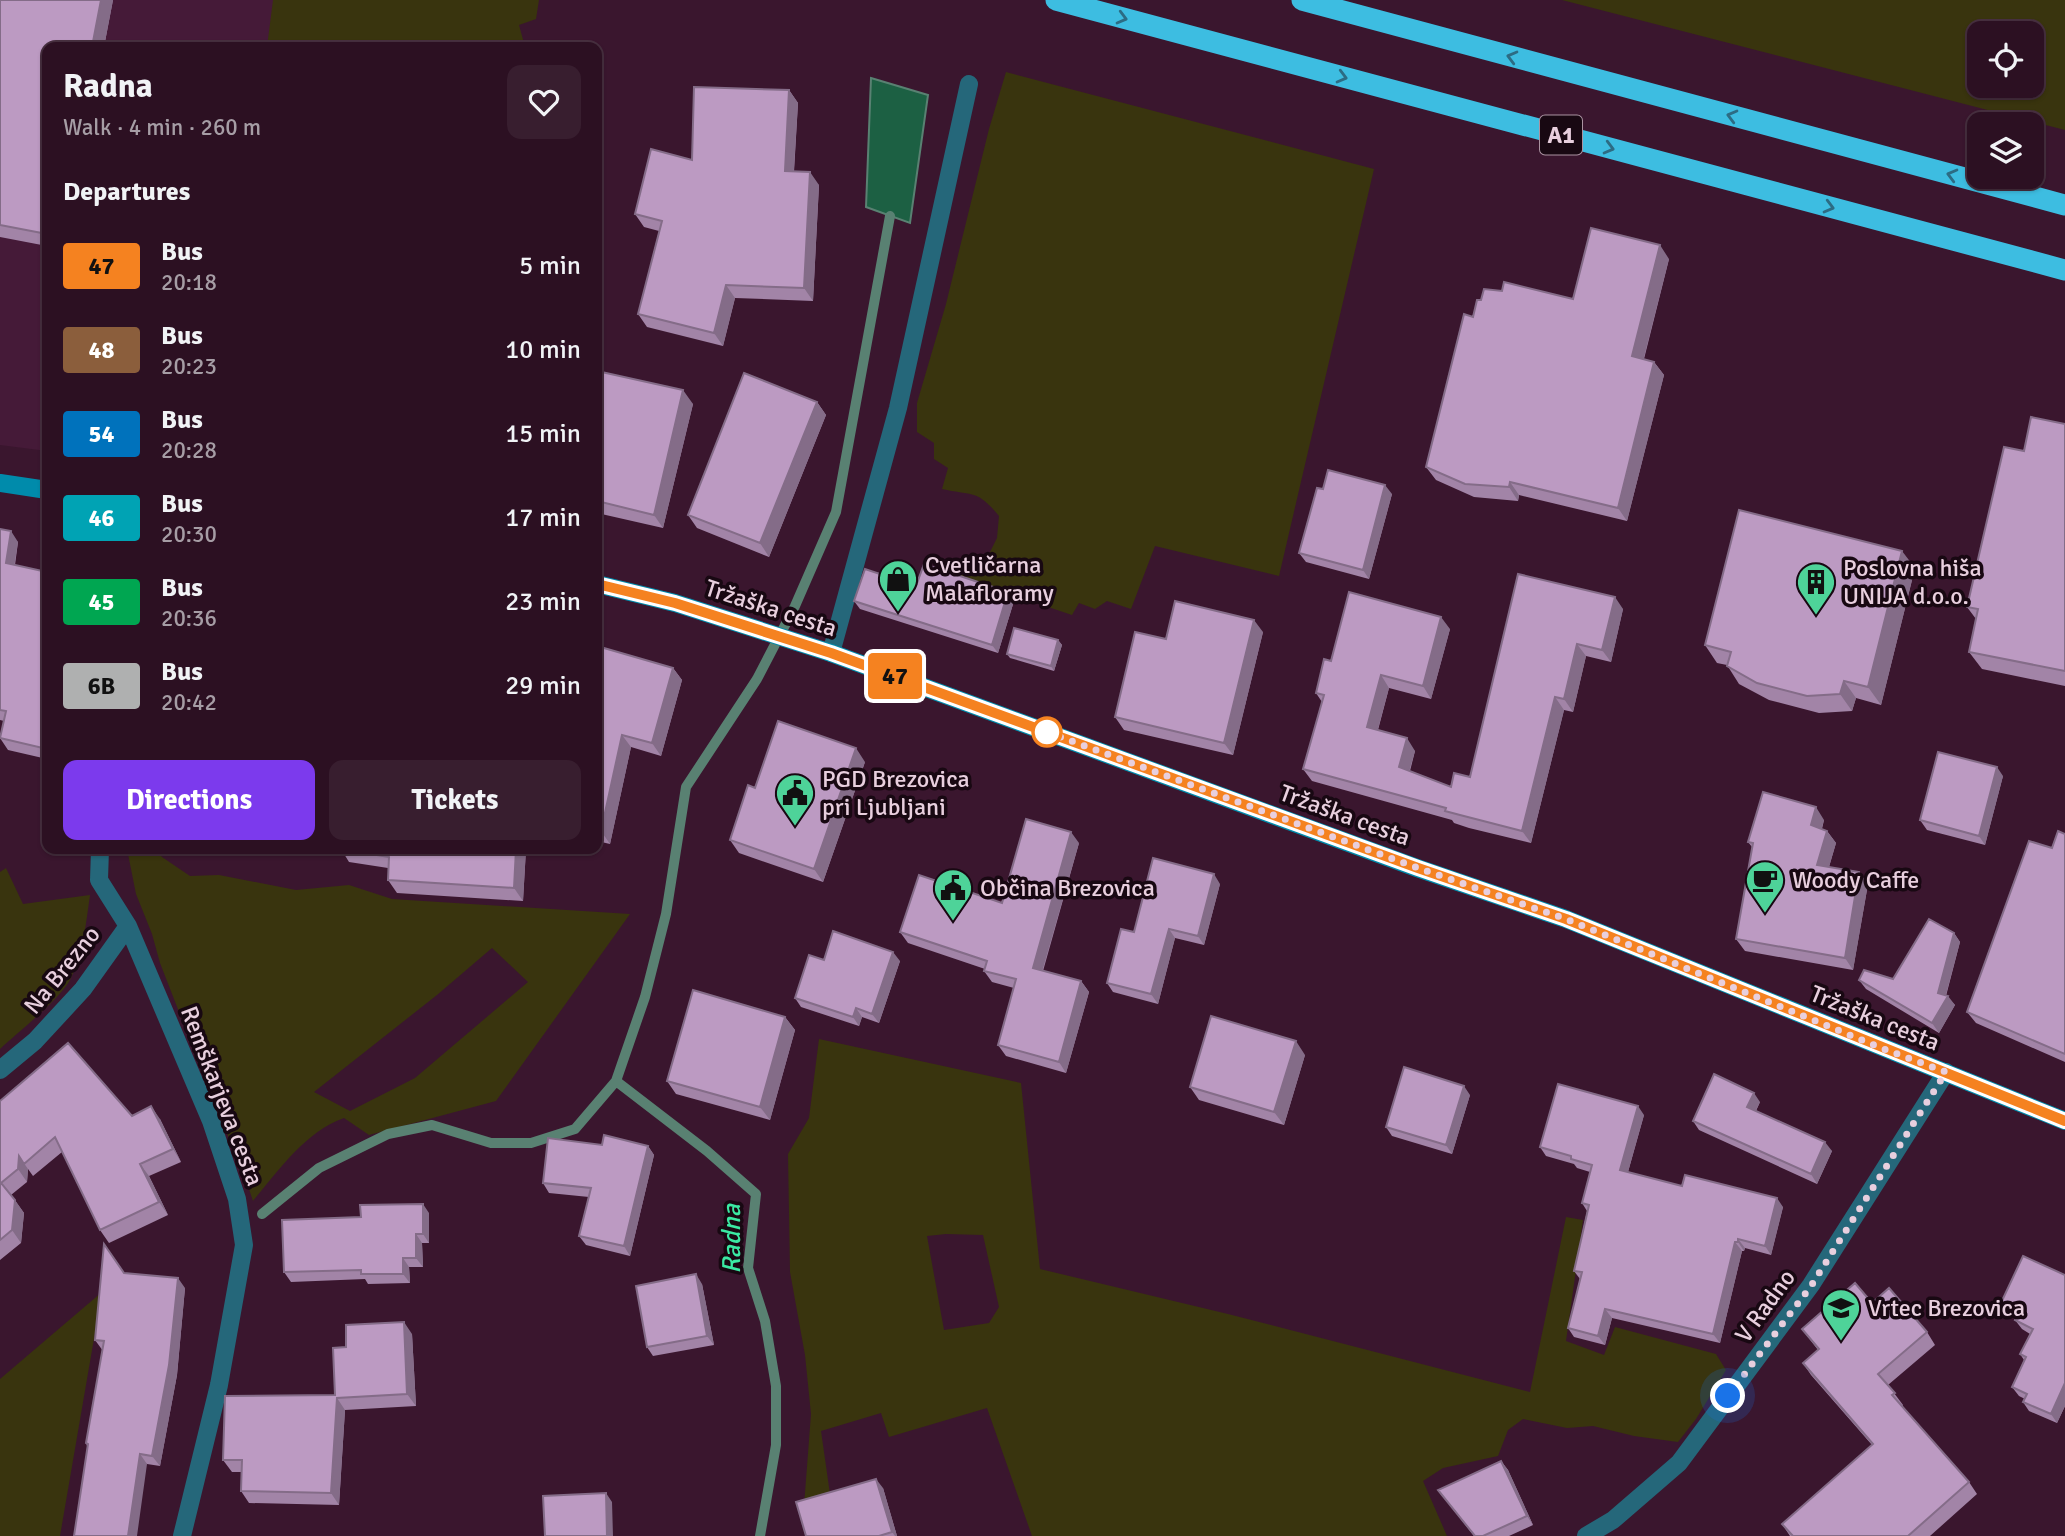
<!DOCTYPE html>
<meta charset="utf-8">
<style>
:root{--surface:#2c1022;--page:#381e2f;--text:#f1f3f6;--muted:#a69da5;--line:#483040;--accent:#7c3aed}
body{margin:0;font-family:Signika,sans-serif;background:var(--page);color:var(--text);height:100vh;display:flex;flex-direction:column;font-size:26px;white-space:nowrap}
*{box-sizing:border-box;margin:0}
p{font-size:23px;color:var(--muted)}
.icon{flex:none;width:38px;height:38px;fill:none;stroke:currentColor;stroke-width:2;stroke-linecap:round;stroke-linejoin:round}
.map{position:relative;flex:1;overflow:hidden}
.drawer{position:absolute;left:42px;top:42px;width:560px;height:812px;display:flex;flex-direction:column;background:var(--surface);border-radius:14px;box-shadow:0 2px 5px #0004,0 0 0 2px var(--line)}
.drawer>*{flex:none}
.badge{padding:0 14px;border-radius:5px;font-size:24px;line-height:46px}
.controls{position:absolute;left:1967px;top:21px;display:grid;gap:14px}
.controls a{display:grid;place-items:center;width:77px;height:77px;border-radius:14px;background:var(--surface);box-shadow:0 2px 5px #0004,0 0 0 2px var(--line);font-size:35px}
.you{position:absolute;width:35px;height:35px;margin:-18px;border:5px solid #fff;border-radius:50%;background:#1a73e8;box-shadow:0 0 0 10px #1a73e833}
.map>.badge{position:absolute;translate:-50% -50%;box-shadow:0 0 0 4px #fff}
h2{padding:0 21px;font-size:26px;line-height:63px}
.round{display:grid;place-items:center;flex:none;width:74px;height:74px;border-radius:14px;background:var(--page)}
.overview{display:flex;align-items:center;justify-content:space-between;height:119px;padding:0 21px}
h1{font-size:33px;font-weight:700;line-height:52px}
.cta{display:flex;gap:14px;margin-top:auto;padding:14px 21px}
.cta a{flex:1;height:80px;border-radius:14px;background:var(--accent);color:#fff;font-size:28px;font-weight:700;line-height:80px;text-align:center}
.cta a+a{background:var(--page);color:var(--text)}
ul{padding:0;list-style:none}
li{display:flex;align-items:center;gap:21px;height:84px;padding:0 21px}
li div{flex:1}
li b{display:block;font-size:26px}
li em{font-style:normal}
li .badge{min-width:77px;font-weight:700;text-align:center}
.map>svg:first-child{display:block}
</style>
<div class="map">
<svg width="2065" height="1536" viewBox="0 0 2065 1536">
<rect width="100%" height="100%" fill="#3a162e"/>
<!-- built -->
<path fill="#451a38" d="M0,0H274L269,47H47V451L0,445Z"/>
<!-- green -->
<path fill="#39340e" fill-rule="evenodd" d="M273,0H539L536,19L519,25L525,47H267Z
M1562,0H2065V130ZM1979,33H2032V86H1979Z
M1006,72L1374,169L1279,576L1155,546L1131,609L1107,601L1095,609L1079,603L1072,615L953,575L958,569L987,558L997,538L999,516C977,489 973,496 942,489L948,468L934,459V443L917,432V403L946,304L989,129Z
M127,849H155L162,857L190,876L219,875L296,890L349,885L392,899L630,914L496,1101L369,1135L344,1118C306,1131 278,1171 253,1201L241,1165L221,1120L160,963L152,934L136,894ZM492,948L528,982L415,1078L350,1111L314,1092L437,995Z
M6,868L23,904L90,895C86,923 83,955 70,980C60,999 17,1033 0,1049V872Z
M819,1039L1021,1083L1040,1269L1228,1314L1530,1392L1566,1217L1583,1220L1566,1341L1604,1355L1615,1327L1716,1354L1726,1370L1696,1419L1678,1442L1634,1436L1593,1426L1567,1428L1523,1419L1508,1430L1498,1456L1443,1468L1423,1481L1447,1536H1032L987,1408L889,1437L881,1413L821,1431L831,1501L804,1506L811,1414L805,1355L790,1272L788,1154L809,1118ZM946,1234L983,1235L999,1307L989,1323L944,1330L927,1236Z
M102,1292L60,1536H0V1379Z"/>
<!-- water -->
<path fill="#1c6043" stroke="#598172" stroke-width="2" d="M871,78L928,95L910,223L866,207Z"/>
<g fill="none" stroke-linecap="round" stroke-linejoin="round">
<!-- stream -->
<path stroke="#598172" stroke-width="10" d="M262,1214L319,1168L388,1134L432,1125L491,1143H531L575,1129L616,1081
M760,1536L776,1445V1386L765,1321L748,1268L756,1194L707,1151L616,1081L645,997L666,914L686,787L757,679L795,606L836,512L890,216"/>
<!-- street -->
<path stroke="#25677a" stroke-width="18" d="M831,653L898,408L969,84
M100,849L99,880L128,926L211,1121L237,1199L244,1245L219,1385L182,1536
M0,1070L35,1041L83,989L128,926
M1586,1536L1613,1520L1679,1463L1811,1285L1946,1072"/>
<!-- secondary -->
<path stroke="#008bab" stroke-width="18" d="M0,483L47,490
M597,584L675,603L831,653L1417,868L1566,919L2065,1121"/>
<!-- highway -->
<path stroke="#3dbde1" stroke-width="21" d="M1056,0L2065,270
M1302,0L2065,205"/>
</g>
<!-- wall -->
<path fill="#a284a7" d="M0,0H113L104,47H47V246L0,237Z
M789,90L798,103L794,172L819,185L813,301L735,298L723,346L647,327L638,314L659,231L644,227L635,214L692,160Z
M1669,259L1644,359L1654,362L1664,375L1627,521L1519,495L1518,501L1474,497L1436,480L1426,467L1473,317L1573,299Z
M597,371L693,404L663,528L597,513Z
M817,402L826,415L769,557L697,528L688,515Z
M2065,424V686L1982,669L1969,652L1976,619L1967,607L2024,451Z
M1323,489L1392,494L1369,579L1306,562L1299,553Z
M0,529L18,542L15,565L47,572V759L8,750L0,738L4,721L0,720Z
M1915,568L1881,705L1856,698L1852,711L1819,713L1769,700L1739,684L1727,665L1717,663L1705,645Z
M1518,574L1623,609L1611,662L1586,656L1573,712L1564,710L1531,843L1469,828L1454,823L1452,820L1312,781L1303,769L1322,702L1316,693L1331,661L1450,629L1431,699L1389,688L1378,730L1415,751L1410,771L1451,787L1470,777Z
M916,586L1014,601L998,653L860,609L854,601Z
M1263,632L1233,755L1124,730L1115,717L1166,639Z
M1058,640L1062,645L1054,671L1010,658L1007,654Z
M597,646L673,668L682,680L661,756L631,747L610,844L597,841Z
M865,762L823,882L739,853L730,840Z
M2003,776L1985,845L1927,830L1920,820Z
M1824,820L1822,829L1827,831L1836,843L1829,867L1859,872L1868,884L1853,970L1745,951L1736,939L1752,847L1748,842Z
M2065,834V1062L1976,1023L1967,1012L2052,848Z
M1079,843L1043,971L1081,981L1089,992L1066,1073L1006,1056L998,1045L1014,988L992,982L984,971L985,969L908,943L900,932L1002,903Z
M341,849H526L523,901L397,893L388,880V868L349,862Z
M1220,884L1204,945L1175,938L1158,1004L1113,992L1107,983L1134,932Z
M1954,933L1960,942L1946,996L1955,1005L1939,1033L1866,989L1859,980L1893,979Z
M824,960L900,961L879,1023L862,1017L859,1026L801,1007L795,998Z
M785,1017L795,1030L770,1120L676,1094L667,1081Z
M1305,1055L1284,1125L1199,1100L1190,1087Z
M1470,1095L1452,1154L1392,1136L1386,1127Z
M0,1101L160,1119L181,1162L149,1176L168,1215L109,1243L100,1230L62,1152L33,1176L28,1169L27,1182L11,1195L24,1213L21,1243L0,1260Z
M1760,1102L1756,1111L1832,1151L1817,1184L1699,1130L1693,1121Z
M1644,1115L1628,1172L1682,1186L1783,1207L1771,1255L1745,1248L1744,1251H1742L1720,1343L1612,1318L1605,1345L1574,1337L1568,1328L1580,1279L1574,1271L1587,1211L1582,1203L1590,1172L1577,1168L1574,1164L1546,1156L1540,1147Z
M602,1145L648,1146L654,1155L630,1256L586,1245L579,1236L589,1197L549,1193L543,1183Z
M429,1213V1243H422L423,1267H409L410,1283L368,1284L365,1279L291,1282L284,1272L361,1217Z
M2065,1275V1406L2057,1423L2029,1411L2023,1402L2025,1399L2019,1396L2012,1387L2024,1360L2020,1354L2030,1334L2022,1329L2015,1320L2016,1318L2007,1314L2000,1305Z
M702,1284L714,1345L653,1356L647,1347Z
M185,1288L177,1375L160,1466L147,1464L87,1446L86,1443L103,1351L95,1340Z
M1872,1303L1927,1332L1935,1345L1888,1385L1903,1405L1902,1407L1969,1482L1977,1494L1930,1536H1790L1782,1524L1872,1445L1811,1375L1803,1363L1818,1350L1802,1329Z
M412,1334L416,1406L345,1410L339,1505L249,1503L241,1491V1472H232L223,1460L335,1395L346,1347Z
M1501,1461L1508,1470L1533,1525L1509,1536H1474L1438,1490Z
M883,1488L897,1536H806Z"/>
<!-- shaded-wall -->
<path fill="#846c88" d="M101,0H113L104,47H92Z
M789,90L798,103L793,184L785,171Z
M810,172L819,185L813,301L804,288Z
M1660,245L1669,259L1641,369L1632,356Z
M726,285L735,298L723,346L714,333Z
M1654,362L1664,375L1627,521L1618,508Z
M683,390L693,404L663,528L654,515Z
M817,402L826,415L769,557L760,543Z
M1510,482L1519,495L1518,501L1509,487Z
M1385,485L1392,494L1369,579L1363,570Z
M11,531L18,542L13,574L6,563Z
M1902,551L1915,568L1881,705L1868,687Z
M1008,592L1014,601L998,653L992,645Z
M1615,597L1623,609L1611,662L1602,650Z
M1441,617L1450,629L1431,699L1423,686Z
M1254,620L1263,632L1233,755L1224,743Z
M1058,640L1062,645L1054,671L1051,666Z
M1577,644L1586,656L1573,712L1564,699Z
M673,668L682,680L661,756L652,743Z
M1381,675L1389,688L1375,740L1367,727Z
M1844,681L1856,698L1852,711L1840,694Z
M1555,697L1564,710L1531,843L1522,831Z
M622,735L631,747L610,844L601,831Z
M1407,738L1415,751L1407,779L1399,767Z
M856,748L865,762L823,882L814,869Z
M1997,767L2003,776L1985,845L1979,836Z
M1816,807L1824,820L1819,838L1811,825Z
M1827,831L1836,843L1826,877L1817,865Z
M1071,832L1079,843L1040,979L1033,968Z
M516,849H526L523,901L514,888Z
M1859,872L1868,884L1853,970L1845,958Z
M1214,874L1220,884L1204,945L1198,936Z
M1169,929L1175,938L1158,1004L1151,994Z
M1954,933L1960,942L1944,1002L1938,993Z
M893,952L900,961L879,1023L872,1014Z
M1081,981L1089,992L1066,1073L1059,1062Z
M1948,996L1955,1005L1939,1033L1932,1023Z
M856,1008L862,1017L859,1026L853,1017Z
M785,1017L795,1030L770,1120L760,1107Z
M1296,1041L1305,1055L1284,1125L1274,1112Z
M1464,1086L1470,1095L1452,1154L1446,1145Z
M1754,1093L1760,1102L1753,1116L1747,1107Z
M151,1106L160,1119L181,1162L173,1149Z
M1638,1106L1644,1115L1626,1179L1620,1170Z
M1825,1142L1832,1151L1817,1184L1811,1174Z
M648,1146L654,1155L630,1256L624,1246Z
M19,1156L28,1169L27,1182L18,1169Z
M140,1164L149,1176L168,1215L159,1202Z
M1777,1198L1783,1207L1771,1255L1765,1246Z
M15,1200L24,1213L21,1243L12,1230Z
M423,1204L429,1213V1243L423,1234Z
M416,1234L422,1243L423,1267L416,1258Z
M1738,1239L1745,1248L1744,1251L1738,1242Z
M1735,1242L1742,1251L1720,1343L1713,1334Z
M403,1258L409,1267L410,1283L403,1274Z
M696,1274L702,1284L714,1345L707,1336Z
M178,1278L185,1288L177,1375L160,1466L152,1456Z
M1605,1309L1612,1318L1605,1345L1598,1336Z
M404,1322L412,1334L416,1406L407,1394Z
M2065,1383V1406L2057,1423L2051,1414Z
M337,1398L345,1410L339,1505L331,1493Z
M140,1454L147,1464L137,1536H128Z
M1501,1461L1508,1470L1533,1525L1527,1516Z
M876,1479L883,1488L897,1536H895L892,1532Z
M606,1493L612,1502L613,1536H607Z"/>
<!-- building -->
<path fill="#bc9ac2" stroke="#846c88" stroke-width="2" d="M0,0H101L92,47H47V234L0,225Z
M694,87L789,90L785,171L810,172L804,288L726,285L714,333L638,314L662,221L635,214L651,149L692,160Z
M1591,228L1660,245L1632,356L1654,362L1618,508L1510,482L1509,487L1465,484L1426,467L1464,314L1473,317L1477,300H1481L1484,289L1502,291L1504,282L1573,299Z
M597,371L683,390L654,515L597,501Z
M744,373L817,402L760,543L688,515Z
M2031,417L2065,424V671L1969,652L1978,609L1967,607L2004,447L2024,451Z
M1328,470L1385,485L1363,570L1299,553L1317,488L1323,489Z
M1739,510L1902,551L1868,687L1844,681L1840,694L1807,696L1757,683L1727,666L1731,652L1705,645Z
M0,529L11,531L6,563L47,572V749L0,738L6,711L0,710Z
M924,564L1008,592L992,645L854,601L865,569L916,586Z
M1518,574L1615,597L1602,650L1577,644L1564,699L1555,697L1522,831L1460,815L1445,811L1446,808L1303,769L1324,695L1316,693L1324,659L1331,661L1349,592L1441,617L1423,686L1381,675L1367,727L1407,738L1399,767L1451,787L1454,773L1470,777Z
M1175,601L1254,620L1224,743L1115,717L1135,632L1166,639Z
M1014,628L1058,640L1051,666L1007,654Z
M597,646L673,668L652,743L622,735L601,831L597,830Z
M778,721L856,748L814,869L730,840L748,785L755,788Z
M1938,752L1997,767L1979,836L1920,820Z
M1763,792L1816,807L1811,825L1827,831L1817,865L1859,872L1845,958L1736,939L1753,843L1748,842Z
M1026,819L1071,832L1033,968L1081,981L1059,1062L998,1045L1016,979L984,971L987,961L900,932L919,875L1002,903Z
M2058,831L2065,834V1054L1967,1012L2029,841L2052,848Z
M340,849H516L514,888L388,880L389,857Z
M1153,858L1214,874L1198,936L1169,929L1151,994L1107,983L1121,929L1134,932Z
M1929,919L1954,933L1938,993L1948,996L1932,1023L1859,980L1864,970L1893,979Z
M833,931L893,952L872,1014L856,1008L853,1017L795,998L809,955L824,960Z
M693,990L785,1017L760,1107L667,1081Z
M1211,1016L1296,1041L1274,1112L1190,1087Z
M68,1043L132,1116L151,1106L173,1149L140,1164L159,1202L100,1230L55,1137L24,1164L19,1156L18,1169L1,1183L15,1200L12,1230L0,1240V1101Z
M1404,1067L1464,1086L1446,1145L1386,1127Z
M1714,1074L1754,1093L1747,1107L1825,1142L1811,1174L1693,1121Z
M1558,1084L1638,1106L1620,1170L1682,1186L1685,1175L1777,1198L1765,1246L1738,1239V1242H1735L1713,1334L1605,1309L1598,1336L1568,1328L1582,1272L1574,1271L1589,1205L1582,1203L1592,1165L1571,1159V1156L1540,1147Z
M604,1135L648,1146L624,1246L579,1236L591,1188L543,1183L548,1138L602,1145Z
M423,1204V1234H416V1258H403V1274H361V1270L284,1272L282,1220L361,1217L360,1205Z
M104,1244L124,1273L178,1278L169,1365L152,1456L140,1454L128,1536H74L88,1444L86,1443L104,1341L95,1340Z
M2023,1256L2065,1275V1383L2051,1414L2023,1402L2027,1394L2012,1387L2026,1357L2020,1354L2033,1329L2015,1320L2019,1313L2000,1305Z
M696,1274L707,1336L647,1347L636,1286Z
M1855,1283L1872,1303L1889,1288L1927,1332L1878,1374L1895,1393L1892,1395L1969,1482L1908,1536H1793L1782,1524L1873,1444L1803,1363L1819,1349L1802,1329Z
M404,1322L407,1394L337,1398L331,1493L241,1491L242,1460H223L225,1396L335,1395L333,1348L346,1347V1325Z
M1501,1461L1527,1516L1483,1536H1475L1438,1490Z
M876,1479L892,1532L879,1536H806L796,1502Z
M606,1493L607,1536H545L543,1496Z"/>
<!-- one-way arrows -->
<defs><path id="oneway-chevron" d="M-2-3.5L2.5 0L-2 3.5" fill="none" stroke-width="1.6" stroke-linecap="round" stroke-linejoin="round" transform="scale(1.75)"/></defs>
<g stroke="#2c6c84">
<use href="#oneway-chevron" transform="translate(1122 18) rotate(15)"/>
<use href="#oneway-chevron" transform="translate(1512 57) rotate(-165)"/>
<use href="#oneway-chevron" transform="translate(1342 77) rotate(15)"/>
<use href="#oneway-chevron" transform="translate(1732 116) rotate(-165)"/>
<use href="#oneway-chevron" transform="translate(1609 148) rotate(15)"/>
<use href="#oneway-chevron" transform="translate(1952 175) rotate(-165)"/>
<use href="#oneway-chevron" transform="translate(1829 207) rotate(15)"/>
</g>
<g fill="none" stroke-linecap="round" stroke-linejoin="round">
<!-- line casing -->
<g stroke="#fff" stroke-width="16">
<path id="line" d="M597,584L675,603L831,653L1418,868L1566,919L2065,1121"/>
</g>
<!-- line -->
<use href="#line" stroke="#f58220" stroke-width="10"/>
<!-- walk -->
<path stroke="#e8cfde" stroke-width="7" stroke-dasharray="0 12.6" d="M1047,732L1036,728L1418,868L1566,919L1884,1049L1946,1072L1811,1286L1728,1396"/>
</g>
<!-- icons -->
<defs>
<g id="shop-pin" transform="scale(2.0125)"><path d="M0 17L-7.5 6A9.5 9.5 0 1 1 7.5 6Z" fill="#4ed399" stroke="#180812"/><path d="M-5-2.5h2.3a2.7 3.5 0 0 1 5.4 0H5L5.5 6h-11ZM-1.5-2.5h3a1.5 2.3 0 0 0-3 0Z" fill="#111"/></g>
<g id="building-pin" transform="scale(2.0125)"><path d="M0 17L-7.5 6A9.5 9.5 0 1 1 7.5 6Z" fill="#4ed399" stroke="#180812"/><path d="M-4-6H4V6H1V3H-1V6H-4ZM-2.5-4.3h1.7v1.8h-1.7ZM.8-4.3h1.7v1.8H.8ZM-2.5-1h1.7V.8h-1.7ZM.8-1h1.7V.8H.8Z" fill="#111"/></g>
<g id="civic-pin" transform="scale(2.0125)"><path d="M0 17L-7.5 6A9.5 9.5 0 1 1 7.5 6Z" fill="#4ed399" stroke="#180812"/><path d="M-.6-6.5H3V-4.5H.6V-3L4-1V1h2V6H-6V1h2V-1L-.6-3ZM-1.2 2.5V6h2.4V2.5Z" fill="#111"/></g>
<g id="cafe-pin" transform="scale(2.0125)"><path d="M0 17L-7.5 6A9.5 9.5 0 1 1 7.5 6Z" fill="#4ed399" stroke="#180812"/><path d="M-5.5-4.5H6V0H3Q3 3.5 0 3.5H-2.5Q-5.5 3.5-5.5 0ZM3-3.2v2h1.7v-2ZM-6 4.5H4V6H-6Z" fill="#111"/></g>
<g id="school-pin" transform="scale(2.0125)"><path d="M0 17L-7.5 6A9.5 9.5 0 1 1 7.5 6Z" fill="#4ed399" stroke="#180812"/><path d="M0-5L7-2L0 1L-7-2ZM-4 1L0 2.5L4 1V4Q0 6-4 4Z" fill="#111"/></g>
</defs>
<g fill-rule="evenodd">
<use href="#shop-pin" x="898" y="579"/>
<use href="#building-pin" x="1816" y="582"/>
<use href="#civic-pin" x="795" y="793"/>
<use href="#cafe-pin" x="1765" y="880"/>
<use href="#civic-pin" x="953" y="888"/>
<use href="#school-pin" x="1841" y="1308"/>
</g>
<!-- markers -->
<circle fill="#fff" stroke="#f58220" stroke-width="3.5" cx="1047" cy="732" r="14"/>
<g text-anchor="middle" stroke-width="7" stroke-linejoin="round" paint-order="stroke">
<!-- shield labels -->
<rect fill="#180812" stroke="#aa93a1" stroke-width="2" x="1540" y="115.5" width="42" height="39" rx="5"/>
<g font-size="23" font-weight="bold" fill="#e8cfde">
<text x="1561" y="143">A1</text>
</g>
<!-- poi labels -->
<g font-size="24" fill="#e8cfde" stroke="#180812" text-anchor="start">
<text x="925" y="573">Cvetličarna<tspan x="925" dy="28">Malafloramy</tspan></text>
<text x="1843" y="576">Poslovna hiša<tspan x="1843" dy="28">UNIJA d.o.o.</tspan></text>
<text x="822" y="787">PGD Brezovica<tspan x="822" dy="28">pri Ljubljani</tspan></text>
<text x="1792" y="888">Woody Caffe</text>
<text x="980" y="896">Občina Brezovica</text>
<text x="1868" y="1316">Vrtec Brezovica</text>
</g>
<!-- street labels -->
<g font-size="24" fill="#e8cfde" stroke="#180812">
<text transform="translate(771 608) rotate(18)" y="8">Tržaška cesta</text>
<text transform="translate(1345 815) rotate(20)" y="8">Tržaška cesta</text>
<text transform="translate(62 970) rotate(-51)" y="8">Na Brezno</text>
<text transform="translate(1875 1018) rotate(22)" y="8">Tržaška cesta</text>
<text transform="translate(222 1096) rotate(69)" y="8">Remškarjeva cesta</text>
<text transform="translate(1765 1306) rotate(-54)" y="8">V Radno</text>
</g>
<!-- water labels -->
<g font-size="26" font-style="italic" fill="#3be9a3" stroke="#180812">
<text transform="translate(731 1239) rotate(-90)" y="9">Radna</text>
</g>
</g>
</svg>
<div class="controls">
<a><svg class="icon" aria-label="locate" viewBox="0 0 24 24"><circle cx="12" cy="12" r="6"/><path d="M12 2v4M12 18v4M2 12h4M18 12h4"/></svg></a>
<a><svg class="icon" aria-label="layers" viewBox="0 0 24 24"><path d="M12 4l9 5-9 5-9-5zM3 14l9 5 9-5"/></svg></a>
</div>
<div class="you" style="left:1728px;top:1396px"></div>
<b class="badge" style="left:895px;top:676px;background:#f58220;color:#111">47</b>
<section class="drawer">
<div class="overview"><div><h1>Radna</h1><p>Walk · 4 min · 260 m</p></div><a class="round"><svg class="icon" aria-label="heart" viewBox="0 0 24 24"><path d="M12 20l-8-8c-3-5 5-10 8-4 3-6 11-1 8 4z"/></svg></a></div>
<h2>Departures</h2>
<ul>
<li><span class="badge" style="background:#f58220;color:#111">47</span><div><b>Bus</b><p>20:18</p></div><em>5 min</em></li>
<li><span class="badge" style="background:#8b5e3c;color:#fff">48</span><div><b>Bus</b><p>20:23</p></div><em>10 min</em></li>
<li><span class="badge" style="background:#0072bc;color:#fff">54</span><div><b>Bus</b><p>20:28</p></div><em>15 min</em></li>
<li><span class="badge" style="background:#00a3b4;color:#fff">46</span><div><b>Bus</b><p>20:30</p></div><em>17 min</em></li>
<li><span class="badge" style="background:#00a651;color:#fff">45</span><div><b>Bus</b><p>20:36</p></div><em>23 min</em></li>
<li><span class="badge" style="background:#afb0b0;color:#111">6B</span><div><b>Bus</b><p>20:42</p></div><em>29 min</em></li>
</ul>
<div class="cta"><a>Directions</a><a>Tickets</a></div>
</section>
</div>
